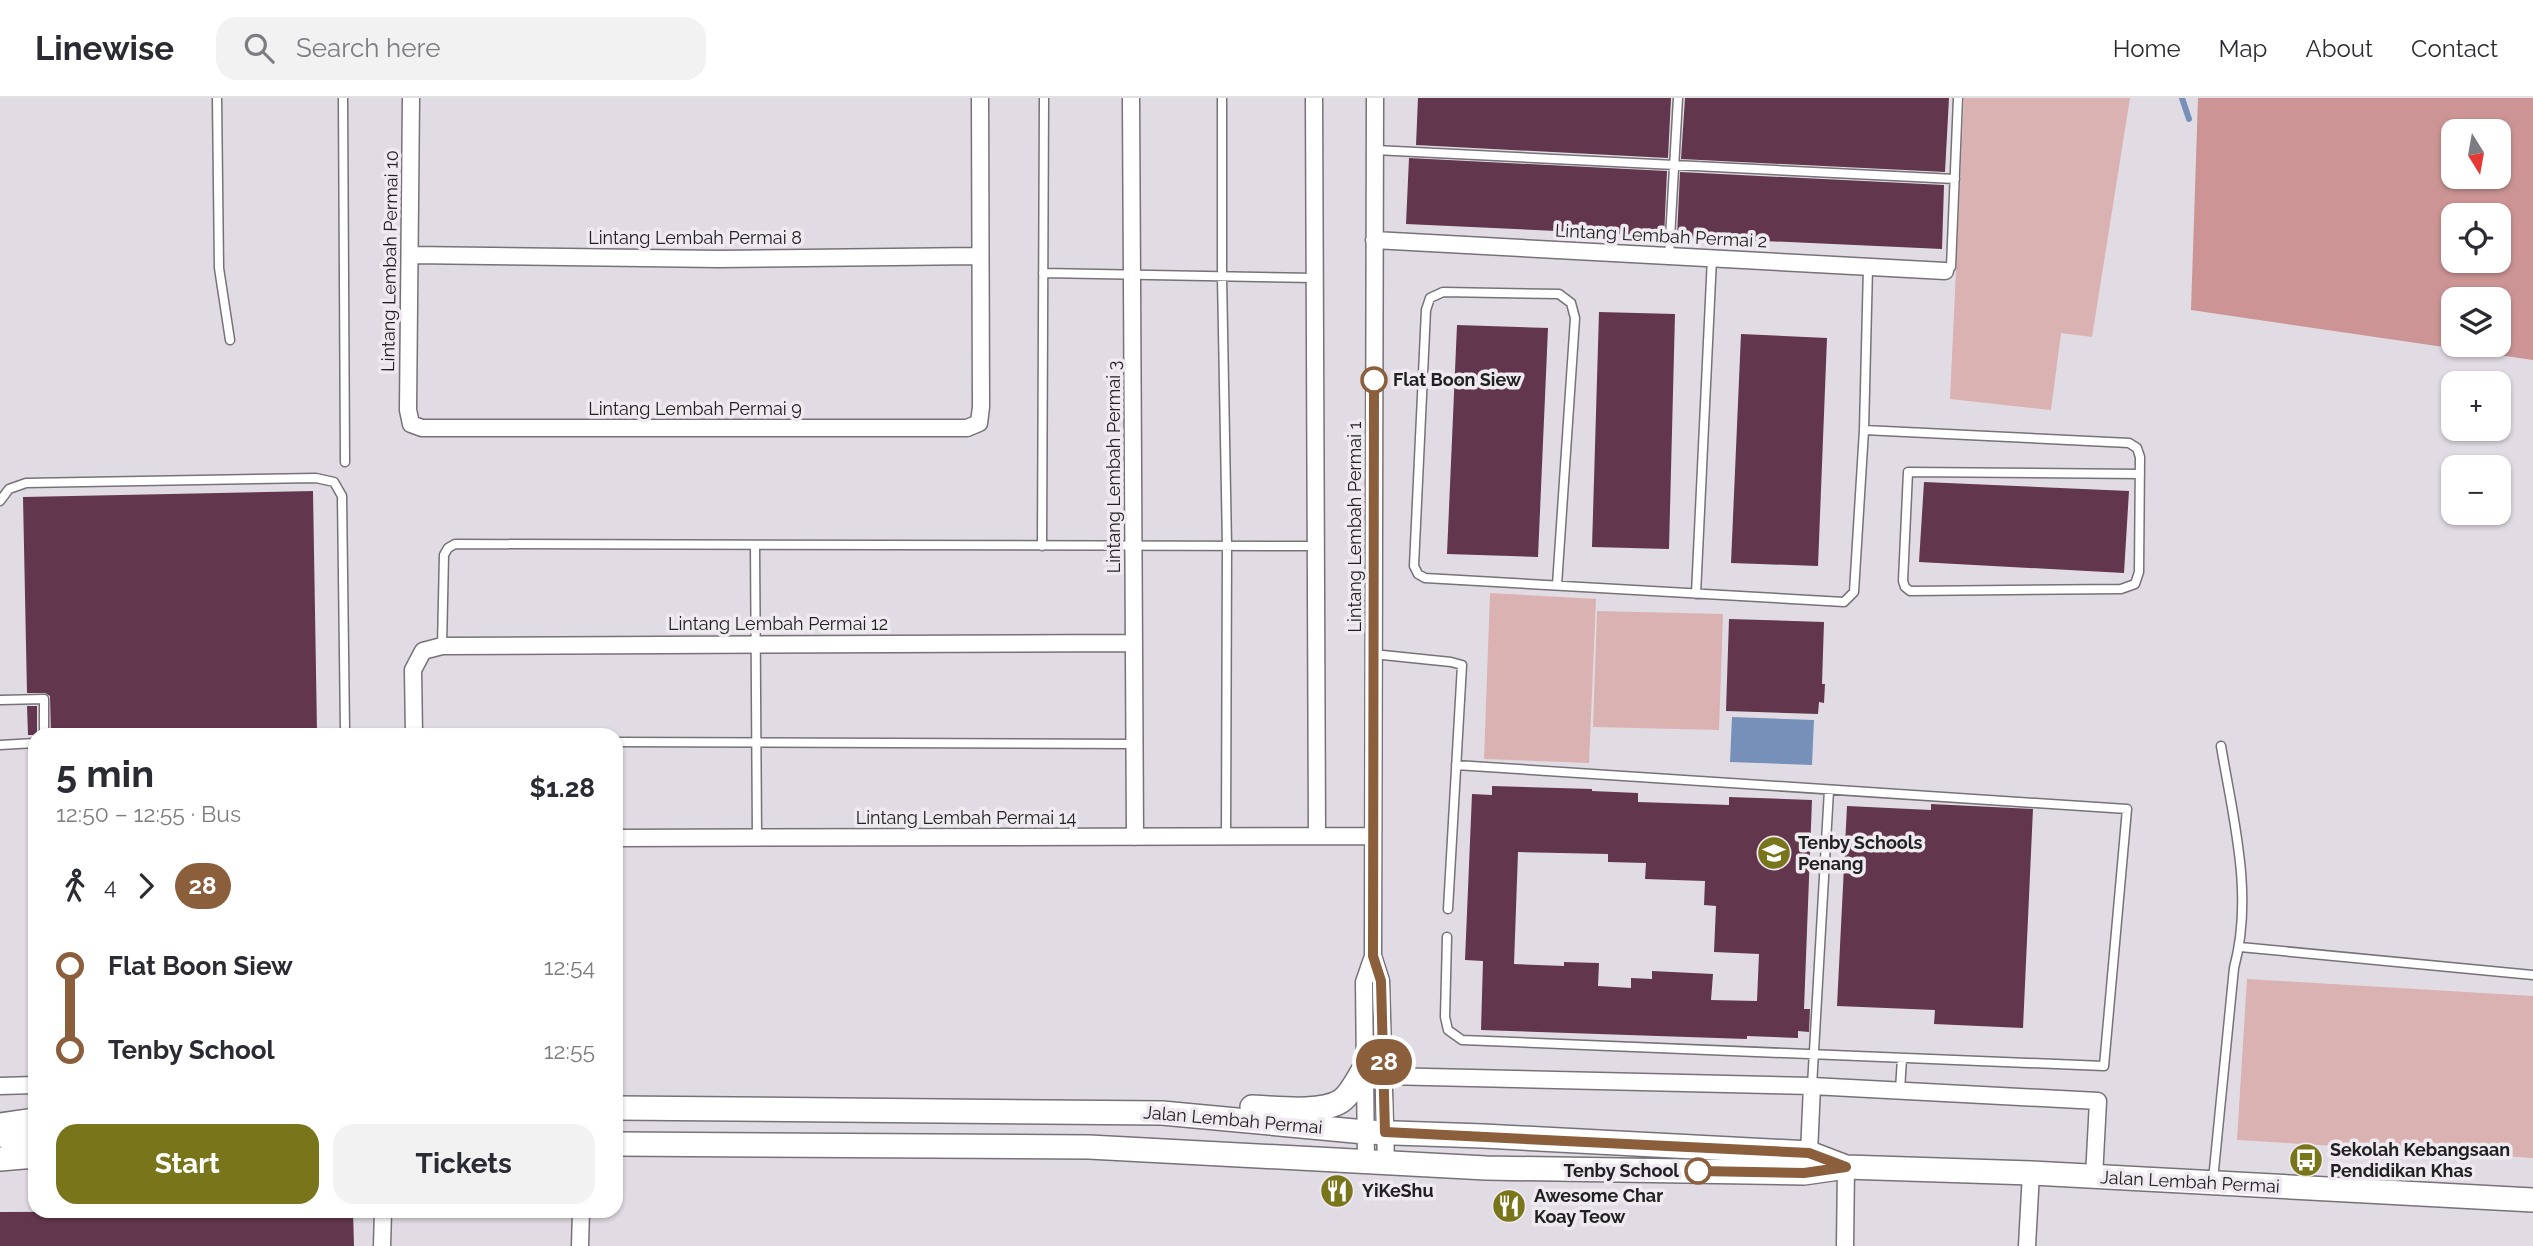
<!DOCTYPE html>
<meta charset="utf-8">
<style>
:root{--surface:#fff;--page:#f2f2f3;--text:#2b2b33;--muted:#7c7c81;--line:#e1e1e2;--accent:#78751b}
body{margin:0;font-family:Raleway,sans-serif;background:var(--page);color:var(--text);height:100vh;display:flex;flex-direction:column;font-size:26px;white-space:nowrap}
*{box-sizing:border-box;margin:0}
p{font-size:23px;color:var(--muted)}
.icon{flex:none;width:38px;height:38px;fill:none;stroke:currentColor;stroke-width:2;stroke-linecap:round;stroke-linejoin:round}
.map{position:relative;flex:1;overflow:hidden}
.sheet{position:absolute;left:28px;top:630px;width:595px;height:490px;display:flex;flex-direction:column;background:var(--surface);border-radius:21px;box-shadow:0 2px 5px #0004}
.sheet>*{flex:none}
.badge{padding:0 14px;border-radius:23px;font-size:24px;line-height:46px}
.needle{width:46px;rotate:169deg}
.tools{position:absolute;left:2441px;top:21px;display:grid;gap:14px}
.tools a{display:grid;place-items:center;width:70px;height:70px;border-radius:14px;background:var(--surface);box-shadow:0 2px 5px #0004;font-size:35px}
.map>.badge{position:absolute;translate:-50% -50%;box-shadow:0 0 0 4px #fff}
.legs{display:flex;align-items:center;gap:10px;height:77px;padding:0 28px;font-size:23px}
.legs p{margin-inline-start:auto}
.headline{display:flex;align-items:center;justify-content:space-between;height:119px;padding:0 28px}
h1{font-size:38px;font-weight:700;line-height:52px}
.button{display:flex;gap:14px;margin-top:auto;padding:14px 28px}
.button a{flex:1;height:80px;border-radius:21px;background:var(--accent);color:#fff;font-size:28px;font-weight:700;line-height:80px;text-align:center}
.button a+a{background:var(--page);color:var(--text)}
ul{padding:0 28px;list-style:none}
li{display:flex;align-items:center;gap:24px;height:84px;font-size:26px}
li i{display:grid;place-items:center;width:10px;height:100%;margin:0 9px;background:currentColor}
li i::after{content:'';width:18px;height:18px;margin:-9px;border:5px solid;border-radius:50%;background:var(--surface)}
li p{margin-inline-start:auto}
li:first-child i{background:linear-gradient(#0000 50%,currentColor 0)}
li:last-child i{background:linear-gradient(currentColor 50%,#0000 0)}
header{display:flex;align-items:center;gap:42px;box-sizing:border-box;height:98px;padding:0 35px;background:var(--surface);border-bottom:2px solid var(--line)}
header strong{font-size:33px}
nav{display:flex;gap:38px;margin-inline-start:auto;font-size:24px}
.search{width:490px;height:63px;background:var(--page);display:flex;align-items:center;gap:18px;box-sizing:border-box;padding:0 24px;border-radius:21px;color:var(--muted);font-size:26px}
.map>svg:first-child{display:block}
</style>
<header>
<strong>Linewise</strong>
<div class="search"><svg class="icon" aria-label="search" viewBox="0 0 24 24"><circle cx="10" cy="10" r="6"/><path d="M15 15l6 6"/></svg>Search here</div>
<nav><a>Home</a><a>Map</a><a>About</a><a>Contact</a></nav>
</header>
<div class="map">
<svg width="2533" height="1148" viewBox="0 0 2533 1148">
<rect width="100%" height="100%" fill="#e1dce3"/>
<!-- green -->
<path fill="#dbb2b2" d="M1964,0H2130L2092,239L2061,235L2051,312L1950,301Z
M1490,495L1596,501L1589,665L1484,661Z
M1597,513L1723,516L1719,632L1593,629Z
M2247,881L2533,898V1060L2237,1042Z"/>
<!-- forest -->
<path fill="#cc9494" fill-rule="evenodd" d="M2198,0H2533V262L2191,212ZM2454,33H2499V79H2454ZM2454,117H2499V163H2454ZM2454,201H2499V247H2454Z"/>
<!-- water -->
<path fill="#7690b9" d="M1732,619L1814,622L1812,667L1730,664Z"/>
<g fill="none" stroke-linecap="round" stroke-linejoin="round">
<!-- stream -->
<path stroke="#7690b9" stroke-width="6" d="M2182,0L2189,21"/>
</g>
<!-- building -->
<path fill="#62374d" fill-rule="evenodd" d="M1418,0H1671L1668,60L1416,47Z
M1685,0H1949L1945,74L1681,61Z
M1409,60L1667,73L1664,138L1406,126Z
M1680,74L1944,87L1942,151L1677,139Z
M1599,214L1675,216L1669,451L1592,449Z
M1457,227L1548,230L1538,459L1447,456Z
M1741,236L1827,240L1818,468L1731,465Z
M1924,384L2129,393L2124,475L1919,464Z
M313,393L317,634L51,637L50,598L45,595H27L23,399Z
M1729,521L1824,524L1822,586H1825L1824,605L1819,604L1818,616L1726,613Z
M27,608H37V637H28Z
M1492,688L1592,691V693L1638,695V704L1729,707V699L1812,702L1804,911H1810L1809,934L1798,933V940L1747,938V941L1481,932L1483,863L1465,862L1472,696L1492,697ZM1518,754L1608,756V764L1646,765L1645,781L1705,783L1704,807L1716,808L1714,854L1759,856L1757,903L1711,902L1713,876L1652,873V881L1631,880V890L1598,888L1599,865L1564,864V868L1514,866Z
M1931,706L2033,711L2023,930L1934,926L1935,912L1837,908L1847,708L1931,712Z
M353,1113L354,1148H0V1114Z"/>
<g fill="none" stroke-linecap="round" stroke-linejoin="round">
<!-- service casing -->
<g stroke="#767278" stroke-width="11">
<path id="service" d="M217,0L219,170L230,242
M343,0L345,364
M1222,0V179L1227,448L1226,738
M1375,52L1955,81
M1669,158L1678,0
M1945,173L1951,169L1958,0
M1043,175L1315,180
M1864,332L2129,345L2137,350L2140,359L2139,474L2135,486L2121,491L1910,493L1905,489L1903,483L1908,374L2140,376
M0,403L9,391L26,385L316,380L334,384L342,398L345,633L343,637
M755,447L757,740
M1042,448L1044,0
M1557,487L1575,220L1571,205L1559,196L1443,194L1430,200L1426,212L1414,468L1418,476L1425,480L1844,504L1854,494L1864,332L1868,169
M1696,496L1712,160
M442,548L444,457L448,450L455,446L1316,448
M1373,556L1451,564L1462,567L1448,811
M0,602L44,601V637
M616,644L1135,646
M0,647L35,645
M1447,839L1445,919L1448,932L1462,942L2104,968L2127,711L1456,667
M2240,849L2533,877
M1812,988L1829,692
M1900,992L1902,960
M2213,1082L2234,870C2254,797 2233,720 2221,648"/>
</g>
<!-- minor casing -->
<g stroke="#767278" stroke-width="19">
<path id="minor" d="M411,0L408,312L411,326L422,330H967L979,325L981,309L980,0
M1131,0L1135,739
M1314,0L1317,738
M1374,142L1945,173
M411,157L719,161L979,158
M414,637L413,572L423,553L442,548L1134,545
M616,740L1373,738
M1373,858L1381,883L1386,1065
M1384,978L1812,988L2098,1003L2094,1079
M0,988L35,987
M1809,1055L1812,988
M1366,1064L1364,884L1373,858L1375,0
M382,1148L383,1113
M580,1148L581,1113
M1845,1148L1846,1069
M2027,1148L2031,1075"/>
</g>
<!-- secondary casing -->
<g stroke="#767278" stroke-width="26">
<path id="secondary" d="M1252,1009C1275,1010 1321,1016 1341,1003C1351,996 1357,982 1364,971
M616,1010L1162,1015L1365,1034L1483,1038L1809,1055L1843,1068
M0,1027L35,1022
M0,1030L8,1040L35,1043
M616,1046L1089,1049L1486,1070L1804,1075L1846,1069L2031,1075L2533,1102
M0,1061L35,1058"/>
</g>
<!-- service -->
<use href="#service" stroke="#fff" stroke-width="8"/>
<!-- minor -->
<use href="#minor" stroke="#fff" stroke-width="16"/>
<!-- secondary -->
<use href="#secondary" stroke="#fff" stroke-width="23"/>
</g>
<g fill="none" stroke-linecap="round" stroke-linejoin="round">
<!-- line-1 casing -->
<g stroke="#fff" stroke-width="16">
<path id="line-1" d="M1374,282L1373,858L1381,883L1385,1034L1809,1055L1846,1069L1804,1075L1698,1073"/>
</g>
<!-- line-1 -->
<use href="#line-1" stroke="#8b5e3c" stroke-width="10"/>
</g>
<!-- icons -->
<defs>
<g id="school-disc" transform="scale(1.75)"><circle r="9.5" fill="#78751b" stroke="#efe9f0"/><path d="M0-5L7-2L0 1L-7-2ZM-4 1L0 2.5L4 1V4Q0 6-4 4Z" fill="#fff"/></g>
<g id="bus-disc" transform="scale(1.75)"><circle r="9.5" fill="#78751b" stroke="#efe9f0"/><path d="M-5-6H5V4H4V6H2V4H-2V6H-4V4H-5ZM-3.5-4V0h7V-4ZM-3.5 1.2v1.5H-2V1.2ZM2 1.2v1.5H3.5V1.2Z" fill="#fff"/></g>
<g id="restaurant-disc" transform="scale(1.75)"><circle r="9.5" fill="#78751b" stroke="#efe9f0"/><path d="M-5-6h1v4h1v-4h1v4h1v-4h1v5L-1.5 .5V6h-2V.5L-5-1ZM5-6V6H3V1.5H1.5Q1.5-4 5-6Z" fill="#fff"/></g>
</defs>
<g fill-rule="evenodd">
<use href="#school-disc" x="1774" y="755"/>
<use href="#bus-disc" x="2306" y="1062"/>
<use href="#restaurant-disc" x="1337" y="1093"/>
<use href="#restaurant-disc" x="1509" y="1108"/>
</g>
<!-- markers -->
<g fill="#fff" stroke="#8b5e3c" stroke-width="3.5">
<circle cx="1374" cy="282" r="12"/>
<circle cx="1698" cy="1073" r="12"/>
</g>
<g text-anchor="middle" stroke-width="7" stroke-linejoin="round" paint-order="stroke">
<!-- street labels -->
<g font-size="18" fill="#212022" stroke="#efe9f0">
<text transform="translate(1661 138) rotate(3)" y="6">Lintang Lembah Permai 2</text>
<text x="695" y="146">Lintang Lembah Permai 8</text>
<text transform="translate(390 163) rotate(-89)" y="6">Lintang Lembah Permai 10</text>
<text x="695" y="317">Lintang Lembah Permai 9</text>
<text transform="translate(1114 369) rotate(-90)" y="6">Lintang Lembah Permai 3</text>
<text transform="translate(1355 429) rotate(-90)" y="6">Lintang Lembah Permai 1</text>
<text x="778" y="532">Lintang Lembah Permai 12</text>
<text x="966" y="726">Lintang Lembah Permai 14</text>
<text transform="translate(1233 1022) rotate(5)" y="6">Jalan Lembah Permai</text>
<text transform="translate(2190 1084) rotate(3)" y="6">Jalan Lembah Permai</text>
</g>
<!-- stop labels -->
<g font-size="18" font-weight="bold" fill="#212022" stroke="#efe9f0" text-anchor="start">
<text x="1393" y="288">Flat Boon Siew</text>
<text x="1679" y="1079" text-anchor="end">Tenby School</text>
</g>
<!-- poi labels -->
<g font-size="18" font-weight="bold" fill="#212022" stroke="#efe9f0" text-anchor="start">
<text x="1798" y="751">Tenby Schools<tspan x="1798" dy="21">Penang</tspan></text>
<text x="2330" y="1058">Sekolah Kebangsaan<tspan x="2330" dy="21">Pendidikan Khas</tspan></text>
<text x="1362" y="1099">YiKeShu</text>
<text x="1534" y="1104">Awesome Char<tspan x="1534" dy="21">Koay Teow</tspan></text>
</g>
</g>
</svg>
<div class="tools">
<a><svg class="needle" viewBox="-14 -14 28 28"><path d="M0-13l5 13h-10z" fill="#e53935"/><path d="M0 13l5-13h-10z" fill="#7c7c81"/></svg></a>
<a><svg class="icon" aria-label="locate" viewBox="0 0 24 24"><circle cx="12" cy="12" r="6"/><path d="M12 2v4M12 18v4M2 12h4M18 12h4"/></svg></a>
<a><svg class="icon" aria-label="layers" viewBox="0 0 24 24"><path d="M12 4l9 5-9 5-9-5zM3 14l9 5 9-5"/></svg></a>
<a>+</a>
<a>−</a>
</div>
<b class="badge" style="left:1384px;top:964px;background:#8b5e3c;color:#fff">28</b>
<section class="sheet">
<div class="headline"><div><h1>5 min</h1><p>12:50 – 12:55 · Bus</p></div><b>$1.28</b></div>
<div class="legs"><svg class="icon" aria-label="walk" viewBox="0 0 24 24"><circle cx="13" cy="4" r="2"/><path d="M13 8l-2 6 4 7M11 14l-3 7M7 12l3-4h3l4 4"/></svg>4<svg class="icon" aria-label="forward" viewBox="0 0 24 24"><path d="M9 5l7 7-7 7"/></svg><b class="badge" style="background:#8b5e3c;color:#fff">28</b></div>
<ul>
<li><i style="color:#8b5e3c"></i><b>Flat Boon Siew</b><p>12:54</p></li>
<li><i style="color:#8b5e3c"></i><b>Tenby School</b><p>12:55</p></li>
</ul>
<div class="button"><a>Start</a><a>Tickets</a></div>
</section>
</div>
